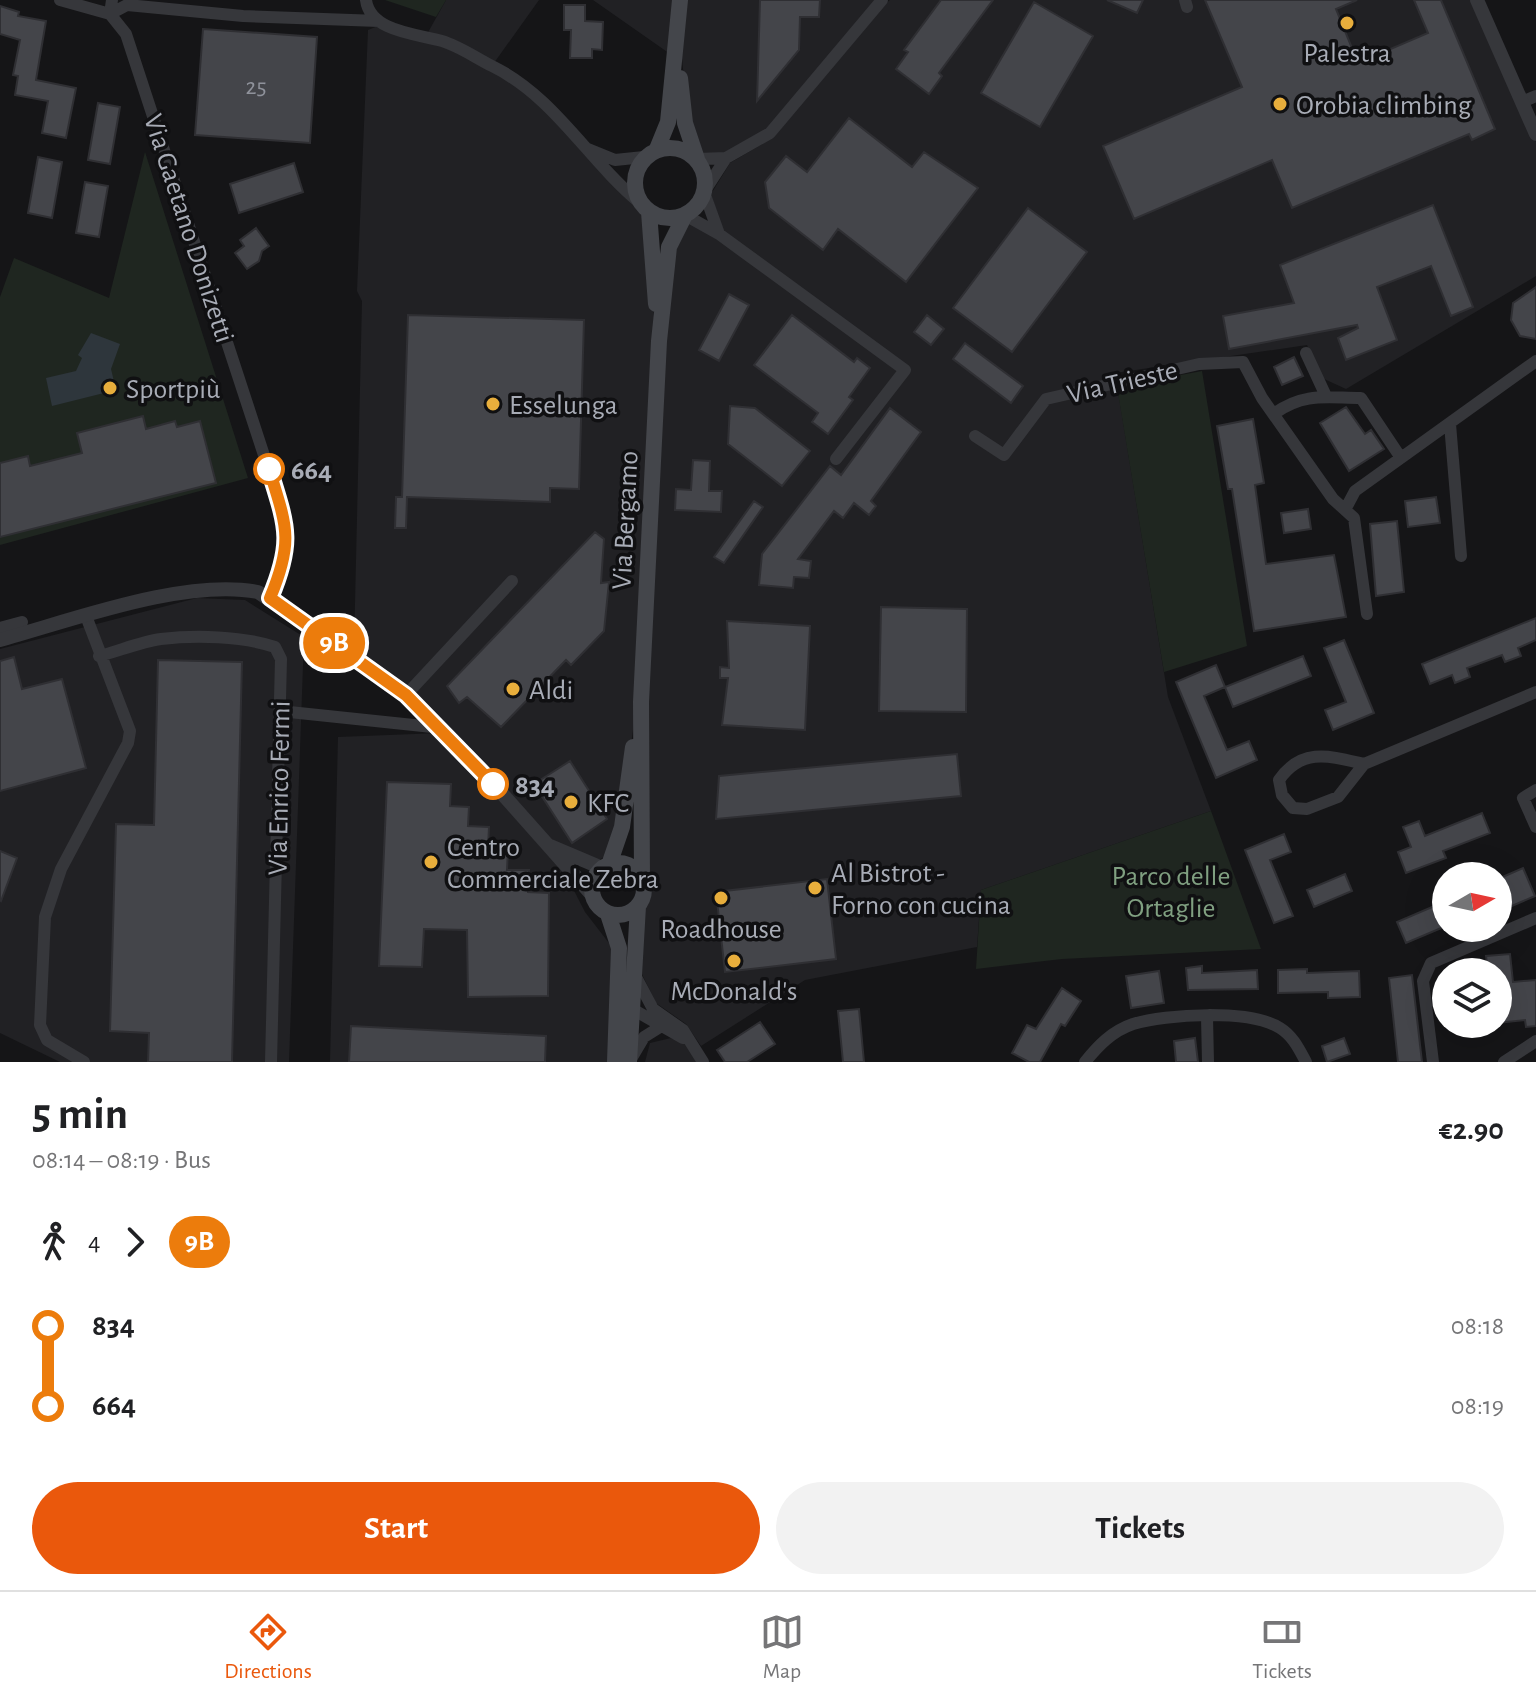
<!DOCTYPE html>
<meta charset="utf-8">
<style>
:root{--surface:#fff;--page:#f2f2f2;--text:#202124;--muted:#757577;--line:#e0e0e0;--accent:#ea580c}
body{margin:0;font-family:"Alegreya Sans",sans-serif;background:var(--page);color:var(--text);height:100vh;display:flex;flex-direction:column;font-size:30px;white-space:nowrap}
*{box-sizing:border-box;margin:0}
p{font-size:26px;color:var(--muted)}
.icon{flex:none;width:44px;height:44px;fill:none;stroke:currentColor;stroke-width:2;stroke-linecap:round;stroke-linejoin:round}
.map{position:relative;height:1062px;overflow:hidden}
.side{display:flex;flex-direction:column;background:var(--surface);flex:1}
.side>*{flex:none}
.badge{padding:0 16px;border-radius:26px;font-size:28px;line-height:52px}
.needle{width:52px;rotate:81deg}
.tools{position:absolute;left:1432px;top:862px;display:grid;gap:16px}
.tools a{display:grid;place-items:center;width:80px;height:80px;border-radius:50%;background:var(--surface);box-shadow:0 8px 32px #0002;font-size:40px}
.map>.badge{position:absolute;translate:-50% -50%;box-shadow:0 0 0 4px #fff}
.legs{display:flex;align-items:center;gap:12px;height:88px;padding:0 32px;font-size:26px}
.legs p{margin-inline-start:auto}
.head{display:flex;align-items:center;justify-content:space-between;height:136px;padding:0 32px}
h1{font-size:44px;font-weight:600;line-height:60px}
.cta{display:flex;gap:16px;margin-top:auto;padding:16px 32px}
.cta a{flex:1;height:92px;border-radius:48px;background:var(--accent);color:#fff;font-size:32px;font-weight:600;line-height:92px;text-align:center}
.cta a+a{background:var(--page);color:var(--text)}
ul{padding:0 32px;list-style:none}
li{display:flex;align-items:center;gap:28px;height:80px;font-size:30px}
li i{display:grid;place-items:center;width:12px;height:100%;margin:0 10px;background:currentColor}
li i::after{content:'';width:20px;height:20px;margin:-10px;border:6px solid;border-radius:50%;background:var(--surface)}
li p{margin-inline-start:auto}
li:first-child i{background:linear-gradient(#0000 50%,currentColor 0)}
li:last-child i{background:linear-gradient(currentColor 50%,#0000 0)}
.dock{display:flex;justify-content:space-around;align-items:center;height:112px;border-top:2px solid var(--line);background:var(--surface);font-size:22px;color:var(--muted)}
.dock a{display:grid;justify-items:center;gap:4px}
.dock .selected{color:var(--accent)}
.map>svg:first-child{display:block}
</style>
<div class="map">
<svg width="1536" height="1062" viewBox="0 0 1536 1062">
<rect width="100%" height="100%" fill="#151517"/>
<!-- built -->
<path fill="#212124" d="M446,0H539L494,63L426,36Z
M593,0H676L673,56Z
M683,0H877L768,130L728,154L699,156L688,118L681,49Z
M890,0H1474L1536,142V276L1346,389L1322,378L1307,345L1115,373L1168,697L1211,811L981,890L977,947L805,980L701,1046L686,1024L656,1003L640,970L644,911L650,896L646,697L665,342L675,249L687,223L723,231L711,194L730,163L774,137L871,15Z
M378,26L442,44L497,71L538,101L604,176L646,214L656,341L637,701L620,825L604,857L597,861L548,842L423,700L354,647L362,301L357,291L368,30Z
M197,598L245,600L304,637L289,1062H60L0,1033V649Z
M440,733L567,877L585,912L612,947L608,1062H330L338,737Z
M671,1038L686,1044L699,1062H645L650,1043Z"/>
<!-- green -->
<path fill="#1f2620" d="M385,0H446L436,17Z
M145,152L248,478L0,545V297L14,258L109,298Z
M1202,371L1247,646L1164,672L1117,387Z
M1211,811L1261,949L1062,959L976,969L981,890Z"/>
<!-- water -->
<path fill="#2e363c" d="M91,333L120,344L111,369L116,390L52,406L46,378L76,371L82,358L78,355Z"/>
<!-- building -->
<path fill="#44454a" stroke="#2f2f33" stroke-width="2" d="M760,0H820L819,17H800L799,50L757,101Z
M941,0H993L939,73L942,76L929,94L896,69L908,52L904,50Z
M1107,0H1143L1137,13Z
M1205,0H1357L1336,9L1358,63L1428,33L1414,0H1441L1495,129L1472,140L1469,134L1292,208L1272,160L1134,219L1103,146L1242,87Z
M1034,2L1093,36L1040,127L981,93Z
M564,5H585V21L603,22L602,50L592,49V58H570L571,30H564Z
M0,6L19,12L18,16L46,21L36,80L76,88L66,138L42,133L48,101L15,95L18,76L13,75L20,40L0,34Z
M203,29L317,37L310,143L195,135Z
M98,103L120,107L110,164L88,160Z
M849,118L912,167L924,152L978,188L906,282L838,229L823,250L769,208L765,182L786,156L807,172Z
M38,157L62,162L52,218L28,213Z
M294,163L303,192L239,213L230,184Z
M85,182L108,186L99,237L76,233Z
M1433,205L1473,307L1451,316L1431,266L1377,287L1397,340L1346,360L1338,338L1358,328L1357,325L1229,349L1223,316L1294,303L1280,265Z
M1028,208L1087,252L1012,352L953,308Z
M256,228L269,246L262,251L259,261L247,269L235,253L244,246L240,240Z
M1536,287V339L1520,336L1511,320L1513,303Z
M729,294L749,305L719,361L699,350Z
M408,315L584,320L579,489L550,488V502L407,497L406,528H395L396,497H402Z
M792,315L854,362L857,358L870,368L849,397L853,400L828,434L812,422L818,413L754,365Z
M927,315L944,329L931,345L914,332Z
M965,343L1023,386L1011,403L953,359Z
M1294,357L1303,376L1282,385L1274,367Z
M730,406L755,408L810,451L782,486L728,444Z
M1346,407L1365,434L1371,430L1384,449L1349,471L1320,423Z
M890,408L921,432L871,501L876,506L869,515L854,503L843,518L834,511L798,559L811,561L809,578L794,577L793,588L759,585L762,554L830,466L841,475Z
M143,416L146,429L175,421L177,427L200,421L216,483L0,537V463L28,456L30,466L82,453L77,433Z
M1253,419L1264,483L1255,485L1266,564L1334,555L1346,617L1254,631L1232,489H1228L1217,426Z
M693,460L710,461L709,491H722L721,512L675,510L676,489L691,490Z
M1436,497L1440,523L1408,527L1405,501Z
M754,501L763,507L724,563L714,557Z
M1308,509L1311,529L1284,533L1281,513Z
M1397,521L1404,592L1376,596L1370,524Z
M595,532L604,539L601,583L609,582L604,631L571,665L566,660L501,727L467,697L459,703L447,686Z
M881,607L967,609L966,712L879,711Z
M1536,618V640L1518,648L1521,656L1505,662L1502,655L1467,668L1470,677L1455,683L1452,675L1430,684L1422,664Z
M727,621L810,626L805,730L722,725L728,678H720V667L729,668Z
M1344,640L1374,713L1333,730L1325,710L1346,702L1324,648Z
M1303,656L1311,676L1233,707L1225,687Z
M14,657L22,689L62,679L86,768L0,791V661Z
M158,660L242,662L232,1062H148L149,1033L110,1031L116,824L154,825Z
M1216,665L1225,687L1204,696L1227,750L1249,741L1257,760L1216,778L1176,682Z
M957,754L961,796L716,819L719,776Z
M570,761L607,819L572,843L534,784Z
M387,782L451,784L450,806L469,807L468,826L489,827L488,848L508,849L507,870H529L528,892L549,893L548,996L468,997L467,930L424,929L422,967L379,966Z
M1482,813L1490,833L1443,851L1446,858L1406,873L1398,852L1411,847L1403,827L1419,821L1425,836Z
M1284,834L1291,852L1270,860L1293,916L1274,923L1245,850Z
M0,851L17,858L1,901L0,900Z
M1523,868L1535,896L1498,912V879Z
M1345,874L1352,891L1314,907L1307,890Z
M827,879L836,959L725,972L716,892Z
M1446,901V926L1406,943L1397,922Z
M1510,954L1513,982L1536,980V1026L1526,1027L1525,1020L1498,1023V972H1488L1486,956Z
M1202,966V973L1257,970L1258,989L1188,990L1186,968Z
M1307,969V973L1359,971L1360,997L1328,998V992L1278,993V970Z
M1159,971L1164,1003L1131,1008L1126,976Z
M1412,975L1422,1062H1398L1389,978Z
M1062,988L1081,1001L1065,1026L1061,1024L1040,1062H1029L1012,1053L1027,1025L1036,1029Z
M859,1009L864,1062H843L838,1011Z
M760,1022L775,1044L747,1062H725L717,1050Z
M351,1026L546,1036L545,1062H349Z
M1195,1038L1198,1062H1176L1174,1041Z
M1344,1038L1350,1054L1327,1062L1322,1046Z"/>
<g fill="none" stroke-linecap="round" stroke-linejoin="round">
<!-- minor -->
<path stroke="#36373b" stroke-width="12" d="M60,0L110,14
M112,0L110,14L126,34L278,498C289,545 289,553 270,598
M366,0C370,32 418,34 442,41C459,46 476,58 492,66C555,97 587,159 640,203
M1185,0L1187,7
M110,14L127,5L243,16L379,21
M1522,102L1536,96
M588,149L615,160L644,157
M697,159L726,158
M685,215L719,234L905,370L836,459
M719,234L704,192L726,158L770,133L882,0
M1306,353L1325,394
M1275,413C1305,392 1327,398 1361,398L1401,458
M1450,424L1461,556
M975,436L1004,455L1046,399L1199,364L1243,362L1262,398L1333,499L1354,518L1367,614
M1346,508L1355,491L1536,361
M0,628L22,622
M99,656C119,651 140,642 161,639C195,635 242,636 275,647L281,659L271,1062
M406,695L512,581
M280,711L442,728
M1364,764C1330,756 1302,747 1279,780L1282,795L1293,808L1307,809L1338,797L1364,764L1536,692
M1536,790L1523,798L1536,827
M635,975L653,1009L683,1030L703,1062
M627,1006L683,1038
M1207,1017L1208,1062
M631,1059L644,1037L660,1027
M84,1062L47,1040L40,1025L45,917L61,869L128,743L130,731L86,616
M1085,1062C1098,1046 1112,1031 1133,1024C1166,1014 1250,1009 1280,1028C1293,1036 1299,1049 1306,1062
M1433,1062L1423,981L1431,963L1536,918
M1504,1062L1536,1041"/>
<!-- tertiary -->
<path stroke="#36373b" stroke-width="14" d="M1477,0L1536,134
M0,640C73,620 185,578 258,592L406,695L475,763L593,896
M550,846L602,868"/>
<!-- secondary -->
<path stroke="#44464b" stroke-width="16" d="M680,78L685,123L697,159
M635 183a35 35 0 1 1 70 0a35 35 0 1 1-70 0Z
M657,149L668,122L680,0
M649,212L656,304
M592 889a26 26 0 1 1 52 0a26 26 0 1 1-52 0Z
M609,865L622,827L633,747
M642,877L641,702L659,341L669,247L685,215
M608,914L619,948L615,1062
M629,1062L638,906"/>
</g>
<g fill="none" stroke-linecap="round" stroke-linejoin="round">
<!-- line-1 casing -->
<g stroke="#fff" stroke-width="18">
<path id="line-1" d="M269,469C287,527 294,541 270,598L406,695L493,784"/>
</g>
<!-- line-1 -->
<use href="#line-1" stroke="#ec7c0c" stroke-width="12"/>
</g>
<!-- markers -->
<g fill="#e8ae3c" stroke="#101012" stroke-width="3">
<circle cx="1347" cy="23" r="8"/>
<circle cx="1280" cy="104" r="8"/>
<circle cx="110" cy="388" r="8"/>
<circle cx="493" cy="404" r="8"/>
<circle cx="513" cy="689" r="8"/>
<circle cx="571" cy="802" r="8"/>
<circle cx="431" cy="862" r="8"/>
<circle cx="815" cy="888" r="8"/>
<circle cx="721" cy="898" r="8"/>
<circle cx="734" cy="961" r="8"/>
</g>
<g fill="#fff" stroke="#ec7c0c" stroke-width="4">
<circle cx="269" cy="469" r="14"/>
<circle cx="493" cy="784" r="14"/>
</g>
<g text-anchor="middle" stroke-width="7" stroke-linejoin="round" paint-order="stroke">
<!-- number labels -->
<g font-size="24" fill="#8f929b">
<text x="256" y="94">25</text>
</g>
<!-- poi labels -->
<g font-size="28" fill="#a8acb6" stroke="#101012" text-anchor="start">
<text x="1347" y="62" text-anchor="middle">Palestra</text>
<text x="1296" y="114">Orobia climbing</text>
<text x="126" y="398">Sportpiù</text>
<text x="509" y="414">Esselunga</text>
<text x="529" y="699">Aldi</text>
<text x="587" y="812">KFC</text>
<text x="447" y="856">Centro<tspan x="447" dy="32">Commerciale Zebra</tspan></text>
<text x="831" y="882">Al Bistrot -<tspan x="831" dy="32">Forno con cucina</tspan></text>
<text x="721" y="938" text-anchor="middle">Roadhouse</text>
<text x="734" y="1000" text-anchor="middle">McDonald's</text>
</g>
<!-- street labels -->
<g font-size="28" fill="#a8acb6" stroke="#101012">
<text transform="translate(190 228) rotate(72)" y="10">Via Gaetano Donizetti</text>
<text transform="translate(1122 381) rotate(-13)" y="10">Via Trieste</text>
<text transform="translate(624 520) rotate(-87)" y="10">Via Bergamo</text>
<text transform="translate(278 788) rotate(-89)" y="10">Via Enrico Fermi</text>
</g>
<!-- stop labels -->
<g font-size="28" font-weight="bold" fill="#a8acb6" stroke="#101012" text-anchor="start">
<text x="291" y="479">664</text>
<text x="515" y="794">834</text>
</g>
<!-- park labels -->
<g font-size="28" fill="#80a081" stroke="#101012">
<text x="1171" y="885">Parco delle<tspan x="1171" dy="32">Ortaglie</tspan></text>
</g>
</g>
</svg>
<div class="tools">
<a><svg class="needle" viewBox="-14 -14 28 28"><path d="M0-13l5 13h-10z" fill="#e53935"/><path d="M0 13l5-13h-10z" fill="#757577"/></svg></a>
<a><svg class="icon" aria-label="layers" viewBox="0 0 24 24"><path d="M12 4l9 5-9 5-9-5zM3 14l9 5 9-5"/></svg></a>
</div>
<b class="badge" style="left:334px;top:643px;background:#ec7c0c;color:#fff">9B</b>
</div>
<section class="side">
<div class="head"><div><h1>5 min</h1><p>08:14 – 08:19 · Bus</p></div><b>€2.90</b></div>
<div class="legs"><svg class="icon" aria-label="walk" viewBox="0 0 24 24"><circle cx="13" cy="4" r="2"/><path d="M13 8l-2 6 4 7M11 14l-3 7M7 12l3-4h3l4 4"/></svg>4<svg class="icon" aria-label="forward" viewBox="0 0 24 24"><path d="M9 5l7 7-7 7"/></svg><b class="badge" style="background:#ec7c0c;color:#fff">9B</b></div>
<ul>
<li><i style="color:#ec7c0c"></i><b>834</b><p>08:18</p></li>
<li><i style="color:#ec7c0c"></i><b>664</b><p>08:19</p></li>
</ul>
<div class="cta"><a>Start</a><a>Tickets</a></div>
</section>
<nav class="dock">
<a class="selected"><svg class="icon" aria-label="directions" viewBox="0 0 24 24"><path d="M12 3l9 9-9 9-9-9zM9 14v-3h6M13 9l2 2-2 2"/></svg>Directions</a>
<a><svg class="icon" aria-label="map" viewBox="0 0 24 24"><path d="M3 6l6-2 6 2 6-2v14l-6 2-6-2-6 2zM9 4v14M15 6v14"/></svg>Map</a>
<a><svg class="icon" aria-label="tickets" viewBox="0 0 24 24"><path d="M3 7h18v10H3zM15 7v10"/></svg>Tickets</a>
</nav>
